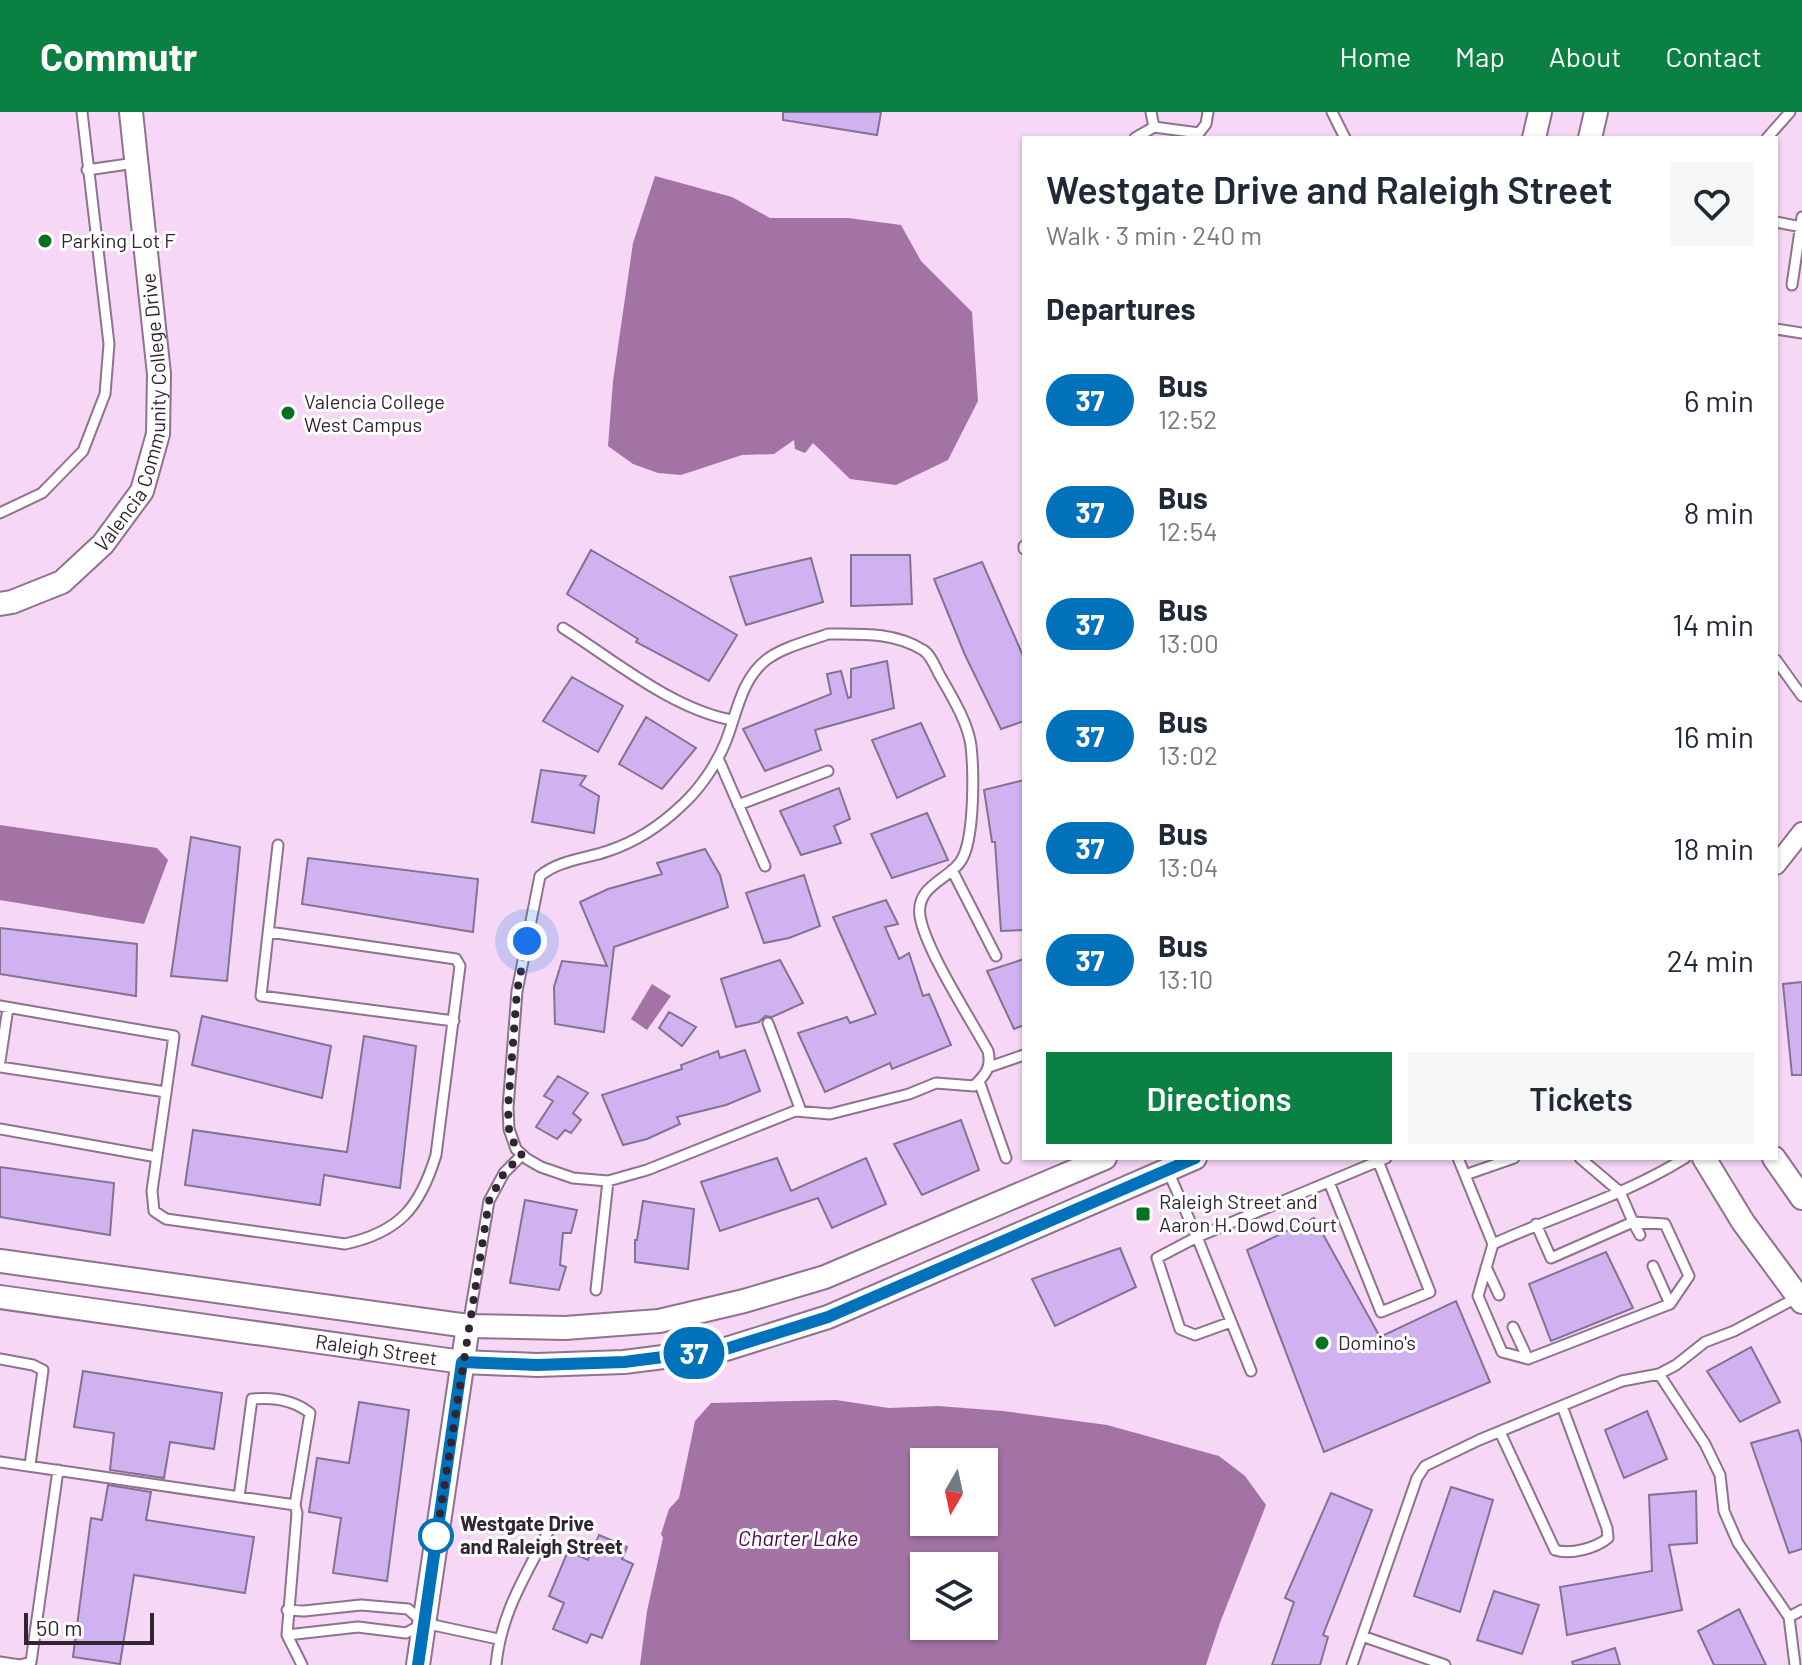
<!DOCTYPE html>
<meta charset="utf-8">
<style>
:root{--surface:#fff;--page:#f6f6f7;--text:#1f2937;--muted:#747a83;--accent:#0b8043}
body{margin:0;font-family:Barlow,sans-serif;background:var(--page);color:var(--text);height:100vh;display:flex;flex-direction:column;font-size:30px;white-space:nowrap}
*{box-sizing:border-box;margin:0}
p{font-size:26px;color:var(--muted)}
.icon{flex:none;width:44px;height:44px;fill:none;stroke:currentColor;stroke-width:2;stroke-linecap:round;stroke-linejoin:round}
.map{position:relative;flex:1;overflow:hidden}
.sheet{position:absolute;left:1022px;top:24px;width:756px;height:1024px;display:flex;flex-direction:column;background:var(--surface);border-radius:0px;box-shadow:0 2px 6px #0004}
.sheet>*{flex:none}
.badge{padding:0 16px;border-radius:26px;font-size:28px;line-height:52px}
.needle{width:52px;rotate:189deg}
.controls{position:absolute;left:910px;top:1336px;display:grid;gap:16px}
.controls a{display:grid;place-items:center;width:88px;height:88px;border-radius:0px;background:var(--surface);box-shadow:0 2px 6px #0004;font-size:40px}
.scale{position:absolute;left:24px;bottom:20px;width:130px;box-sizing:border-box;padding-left:8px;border:4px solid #312531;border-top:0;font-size:22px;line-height:28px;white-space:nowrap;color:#312531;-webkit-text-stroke:6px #fff;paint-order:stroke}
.you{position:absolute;width:40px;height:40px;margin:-20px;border:6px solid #fff;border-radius:50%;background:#1a73e8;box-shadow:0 0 0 12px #1a73e833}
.map>.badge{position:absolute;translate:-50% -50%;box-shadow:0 0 0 4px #fff}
h2{padding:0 24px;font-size:30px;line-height:72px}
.round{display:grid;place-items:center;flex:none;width:84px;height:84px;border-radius:0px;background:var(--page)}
.overview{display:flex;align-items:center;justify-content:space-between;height:136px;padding:0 24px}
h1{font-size:38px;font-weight:600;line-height:60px}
.action{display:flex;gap:16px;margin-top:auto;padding:16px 24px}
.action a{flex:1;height:92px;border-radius:0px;background:var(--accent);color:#fff;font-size:32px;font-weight:600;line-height:92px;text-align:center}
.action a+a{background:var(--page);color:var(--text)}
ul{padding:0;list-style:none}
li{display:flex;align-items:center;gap:24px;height:112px;padding:0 24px}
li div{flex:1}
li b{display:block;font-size:30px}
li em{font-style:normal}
li .badge{min-width:88px;font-weight:700;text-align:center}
header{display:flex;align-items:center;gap:48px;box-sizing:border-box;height:112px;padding:0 40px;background:var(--accent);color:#fff}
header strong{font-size:38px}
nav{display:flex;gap:44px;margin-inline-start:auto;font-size:28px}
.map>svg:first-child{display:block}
</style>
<header>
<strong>Commutr</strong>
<nav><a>Home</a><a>Map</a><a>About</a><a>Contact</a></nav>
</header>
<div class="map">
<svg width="1802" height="1553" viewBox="0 0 1802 1553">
<rect width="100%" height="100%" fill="#f6d7f6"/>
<!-- water -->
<path fill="#a473a5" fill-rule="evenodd" d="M655,64L732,85L770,106H848L901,113L921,149L972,200L978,289L948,348L896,373L850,367L813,331L805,341L795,337L794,328L774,342L742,343L681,363L658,361L633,352L608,334L613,269L633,131Z
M0,713L157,736L168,748L144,812L0,788Z
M652,872L671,884L647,918L631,907Z
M836,1288L889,1296L938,1294L1003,1299L1107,1313L1219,1344L1245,1364L1266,1393L1220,1511L1206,1553H640L647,1499L663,1426L661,1422L669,1397L679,1386L695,1309L711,1291ZM984,1350V1410H924V1350ZM984,1454V1514H924V1454Z"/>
<!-- building -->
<path fill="#d0b2f1" stroke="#827293" stroke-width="2" d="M783,0H881L877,23L783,8Z
M591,438L737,523L709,569L636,530L638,527L567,482Z
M851,443H910L912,492L851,494Z
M811,446L823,490L746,513L730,465Z
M982,450L1024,546V609L1001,617L965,543L934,467Z
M887,549L894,596L815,618L821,638L765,659L743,617L831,582L827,562L841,559L848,586L851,585V557Z
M572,565L623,594L598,640L543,609Z
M646,605L696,636L662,677L619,652Z
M921,611L945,664L897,686L872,628Z
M541,658L586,664L580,673L599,684L594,721L532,710Z
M1024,668V818L1001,819L995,730H992L984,678Z
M839,676L850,707L834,714L841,731L801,743L780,699Z
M927,701L948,748L892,766L871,722Z
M191,725L240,735L227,869L171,864Z
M705,737L720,763L728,795L614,835L604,920L555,912L554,875L562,849L607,854L580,790L608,777L662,762L657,751Z
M308,746L478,767L473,820L302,792Z
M804,763L820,814L789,826L764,831L746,781Z
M886,788L898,812L885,815L899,847L909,841L923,884L929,882L951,933L892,957L890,951L825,980L798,921L847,905L850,911L876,902L833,805Z
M0,816L137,832L136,884L0,862Z
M1024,847V913L1014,917L987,859Z
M780,848L803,891L772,905L765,904L759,910L736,915L721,867Z
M1802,870V963H1792L1783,872Z
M669,900L696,915L682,934L659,916Z
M202,904L331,934L322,986L192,953Z
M364,924L416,934L400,1076L324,1063L320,1093L185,1073L193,1018L347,1040Z
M745,938L760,979L726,993L677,1005L680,1012L647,1027L623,1033L602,983L682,957L681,953L718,939L720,946Z
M558,964L588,981L573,1001L581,1008L571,1021L565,1018L557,1027L536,1015L553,989L544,984Z
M961,1008L979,1058L922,1083L894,1032Z
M777,1046L791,1079L866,1046L886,1092L832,1116L818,1086L720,1119L701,1070Z
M0,1055L114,1071L110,1123L0,1105Z
M525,1088L577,1098L571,1121H563L560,1153L566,1155L559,1178L510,1171Z
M643,1089L694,1097L688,1157L635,1150V1128H637Z
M1314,1106L1380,1225L1456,1189L1490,1270L1324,1340L1247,1138Z
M1120,1136L1136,1175L1055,1214L1032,1167Z
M1606,1140L1633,1196L1551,1229L1529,1172Z
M1751,1235L1780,1290L1740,1310L1707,1259Z
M83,1259L222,1281L214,1337L170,1330L164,1366L110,1358L114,1321L74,1315Z
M359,1290L409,1298L387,1469L333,1461L341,1406L309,1400L317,1346L349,1351Z
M1647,1299L1667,1347L1624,1366L1605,1318Z
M1798,1318L1802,1331V1437L1789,1441L1751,1331Z
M108,1373L151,1380L146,1408L254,1425L245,1481L134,1463L120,1552L73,1545L91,1406L102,1408Z
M1451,1375L1493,1388L1460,1500L1414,1484Z
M1696,1379L1697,1431L1669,1433L1682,1498L1567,1523L1560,1475L1652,1459L1649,1383Z
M1331,1381L1372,1398L1323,1523L1328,1525L1320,1553H1272L1294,1490L1285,1486Z
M599,1423L627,1435L622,1447L633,1452L602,1526L591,1522L587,1531L553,1517L564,1491L549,1484L568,1439L588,1448Z
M1494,1479L1539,1493L1522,1542L1477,1528Z
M1739,1497L1766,1553H1714L1698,1519Z
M1615,1536L1620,1553H1573L1572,1550Z"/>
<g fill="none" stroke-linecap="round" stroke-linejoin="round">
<!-- service casing -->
<g stroke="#8e728e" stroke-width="13">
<path id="service" d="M1151,0L1154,15L1199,21L1206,12L1208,0
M1332,0L1345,26
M1135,26L1154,15
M1767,26L1790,0
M87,58L135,51
M1776,110L1802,115
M1792,173L1802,105
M1776,217L1802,221
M0,401L42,381L83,339L105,282L109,232L82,0
M1024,434V437
M563,516C614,548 672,597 732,608
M828,522C861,522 894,520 923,538C930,542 935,554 939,562C951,583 968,610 971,634C974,661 974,719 964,743C955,767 915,771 920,804C925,837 970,906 988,939C992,956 985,963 974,974L936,971L909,982L830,1002L795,999L647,1058L608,1069L573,1066L541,1055L527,1047L516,1037L509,1017L508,996L517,879L540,764C559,748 585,747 608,739C635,730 660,714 681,694C699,678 717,652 726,629C737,601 741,568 766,548C783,535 809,529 828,522Z
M1776,548L1802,584
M718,646L765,754
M738,693L828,659
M278,733L261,884L454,909
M952,758L996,844
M0,894L174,924L152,1079L154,1099L166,1107L345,1132C400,1120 420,1095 436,1043L460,854L456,847L269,820
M768,911L801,999
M0,949L8,896
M0,955L166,980
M989,955L1024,943
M979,969L1006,1046
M0,1017L157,1045
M1458,1046L1493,1132C1557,1103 1626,1083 1685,1046
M1168,1059L1197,1125L1386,1046
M1465,1063L1514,1046
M1329,1070L1381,1200L1430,1180L1378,1049
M1536,1112L1551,1146L1633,1110L1640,1123
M1493,1132L1478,1184L1502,1240L1528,1247L1670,1192L1689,1164L1665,1112L1633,1110L1620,1080L1580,1046
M1653,1154L1670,1192
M1486,1155L1499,1183
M596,1178L608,1069
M1231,1210L1195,1223L1180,1217L1157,1146L1197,1125L1251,1259
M468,1214L489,1089L504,1061L522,1043
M1513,1215L1528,1247
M0,1247L33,1253L43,1258L30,1353
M1659,1262L1705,1332L1720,1363L1724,1399L1738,1431L1789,1505L1795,1553
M1500,1320L1555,1438C1571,1443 1596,1436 1608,1426L1607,1416L1562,1294
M0,1350L295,1393L297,1401L287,1523L302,1553
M239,1385L252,1287C272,1285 294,1288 310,1301L295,1393
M287,1498L304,1499L361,1493L408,1497L424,1511L498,1527
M1789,1505L1802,1498
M287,1523L358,1515L406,1521L421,1513
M1362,1524L1445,1553
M0,1550L20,1553L31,1550L58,1358
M496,1553C501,1500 526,1463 550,1416
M1352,1553L1417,1366L1425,1354L1479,1328L1622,1269L1659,1262L1676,1253L1705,1230L1734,1219L1798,1185"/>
</g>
<!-- minor casing -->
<g stroke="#8e728e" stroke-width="22">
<path id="minor" d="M1776,753L1802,720"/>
</g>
<!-- tertiary casing -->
<g stroke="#8e728e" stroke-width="26">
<g id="tertiary">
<path d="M1534,26L1540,0"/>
<path d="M1590,26L1596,0"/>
<path id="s1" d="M0,492L12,490L62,470L103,432L142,379L158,322L159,262L131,0"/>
<path d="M1704,1046L1743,1110L1802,1190"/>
<path d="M1774,1046L1802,1086"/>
<path d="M0,1149L468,1214L565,1216L659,1209L744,1189L825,1165L1105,1046"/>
<path id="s2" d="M0,1185L462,1250L537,1253L624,1250L726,1237L828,1205L1195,1046"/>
<path d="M418,1553L468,1214"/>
</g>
</g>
<!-- service -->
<use href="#service" stroke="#fff" stroke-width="9"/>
<!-- minor -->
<use href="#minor" stroke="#fff" stroke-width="18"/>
<!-- tertiary -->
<use href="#tertiary" stroke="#fff" stroke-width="22"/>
</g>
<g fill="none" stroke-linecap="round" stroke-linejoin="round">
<!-- line casing -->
<g stroke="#fff" stroke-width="18">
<path id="line" d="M418,1553L462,1250L537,1253L624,1250L726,1237L828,1205L1195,1046"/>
</g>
<!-- line -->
<use href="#line" stroke="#0072bc" stroke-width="12"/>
<!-- walk -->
<path stroke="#312531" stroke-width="8" stroke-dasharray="0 14.4" d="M436,1424V1427L489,1089L504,1061L522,1043L516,1037L509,1017L508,996L517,879L527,829"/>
</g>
<!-- markers -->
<g fill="#057123" stroke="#fff" stroke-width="3">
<circle cx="45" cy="129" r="8"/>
<circle cx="288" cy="301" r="8"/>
<rect x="1135" y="1094" width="16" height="16" rx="4"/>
<circle cx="1322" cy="1231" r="8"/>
</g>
<circle fill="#fff" stroke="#0072bc" stroke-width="4" cx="436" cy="1424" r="16"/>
<g text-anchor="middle" stroke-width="6" stroke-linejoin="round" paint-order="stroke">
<!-- poi labels -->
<g font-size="20" fill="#312531" stroke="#fff" text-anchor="start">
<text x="61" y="136">Parking Lot F</text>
<text x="304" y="297">Valencia College<tspan x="304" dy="23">West Campus</tspan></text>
<text x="1159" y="1097">Raleigh Street and<tspan x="1159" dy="23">Aaron H. Dowd Court</tspan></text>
<text x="1338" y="1238">Domino's</text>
</g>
<!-- street labels -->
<g font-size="20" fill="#312531" stroke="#fff">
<text dy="7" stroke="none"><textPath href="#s1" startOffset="262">Valencia Community College Drive</textPath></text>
<text dy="7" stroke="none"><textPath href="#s2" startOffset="380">Raleigh Street</textPath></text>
</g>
<!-- stop labels -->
<g font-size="20" font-weight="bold" fill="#312531" stroke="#fff" text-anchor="start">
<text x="460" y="1419">Westgate Drive<tspan x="460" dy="23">and Raleigh Street</tspan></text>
</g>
<!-- water labels -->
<g font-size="22" font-style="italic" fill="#49094c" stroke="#fff">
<text x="798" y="1434">Charter Lake</text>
</g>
</g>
</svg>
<div class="controls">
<a><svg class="needle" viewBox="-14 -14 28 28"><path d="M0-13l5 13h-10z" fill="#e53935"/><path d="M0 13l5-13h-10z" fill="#747a83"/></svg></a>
<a><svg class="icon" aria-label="layers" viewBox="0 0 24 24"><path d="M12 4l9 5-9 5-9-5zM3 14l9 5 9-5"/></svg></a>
</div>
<div class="scale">50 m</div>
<div class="you" style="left:527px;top:829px"></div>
<b class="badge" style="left:694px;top:1241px;background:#0072bc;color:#fff">37</b>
<section class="sheet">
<div class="overview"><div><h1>Westgate Drive and Raleigh Street</h1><p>Walk · 3 min · 240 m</p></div><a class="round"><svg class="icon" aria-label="heart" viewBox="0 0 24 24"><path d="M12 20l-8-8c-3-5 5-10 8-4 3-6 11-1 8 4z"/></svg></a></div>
<h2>Departures</h2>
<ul>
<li><span class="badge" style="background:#0072bc;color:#fff">37</span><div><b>Bus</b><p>12:52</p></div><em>6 min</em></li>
<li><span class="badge" style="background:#0072bc;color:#fff">37</span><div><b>Bus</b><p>12:54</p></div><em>8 min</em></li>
<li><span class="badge" style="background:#0072bc;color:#fff">37</span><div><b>Bus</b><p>13:00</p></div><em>14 min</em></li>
<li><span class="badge" style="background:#0072bc;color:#fff">37</span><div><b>Bus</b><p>13:02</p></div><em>16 min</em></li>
<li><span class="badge" style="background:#0072bc;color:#fff">37</span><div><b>Bus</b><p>13:04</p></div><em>18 min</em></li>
<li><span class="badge" style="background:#0072bc;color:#fff">37</span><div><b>Bus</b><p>13:10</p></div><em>24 min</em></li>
</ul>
<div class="action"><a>Directions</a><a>Tickets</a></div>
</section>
</div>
